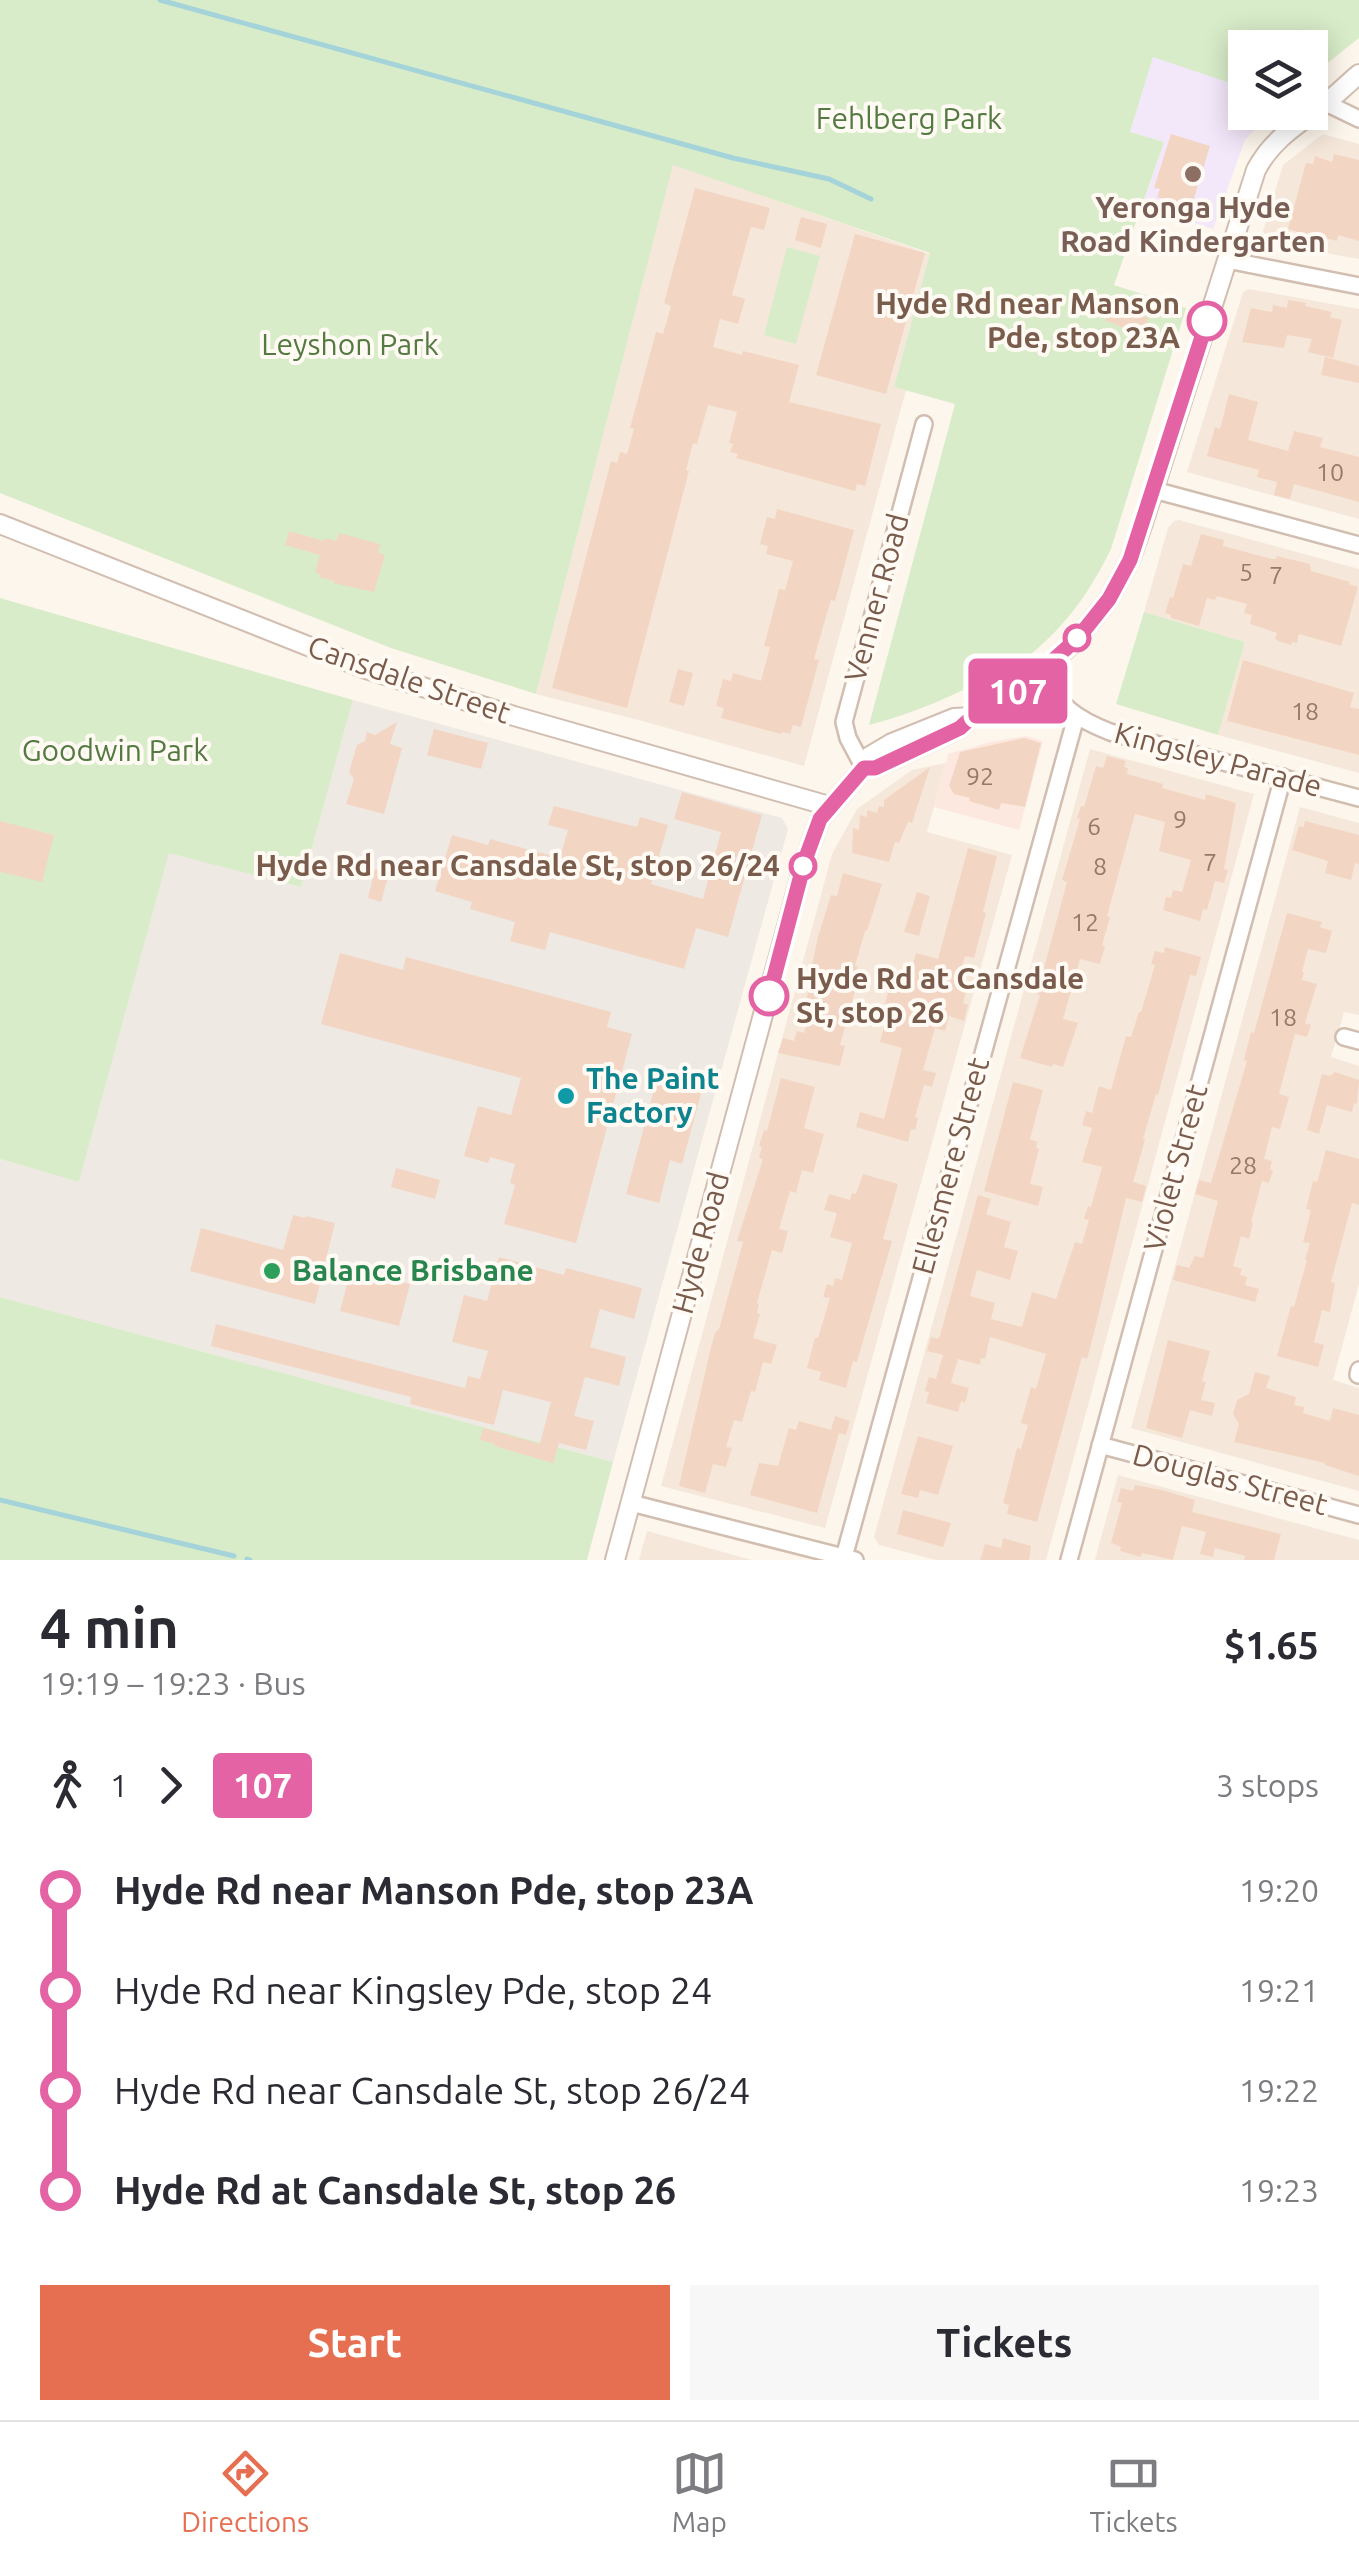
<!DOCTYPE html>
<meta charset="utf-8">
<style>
:root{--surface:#fff;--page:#f7f7f7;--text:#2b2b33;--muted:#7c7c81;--line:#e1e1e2;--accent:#e76f51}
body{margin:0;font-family:Ubuntu,sans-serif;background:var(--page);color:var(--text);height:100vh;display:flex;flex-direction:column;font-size:38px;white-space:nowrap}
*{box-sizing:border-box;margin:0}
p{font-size:32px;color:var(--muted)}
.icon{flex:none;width:55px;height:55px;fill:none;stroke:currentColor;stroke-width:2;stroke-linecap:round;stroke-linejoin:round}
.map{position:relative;height:1560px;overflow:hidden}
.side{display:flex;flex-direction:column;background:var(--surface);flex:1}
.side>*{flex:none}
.badge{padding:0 20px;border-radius:8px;font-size:35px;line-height:65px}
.controls{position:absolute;left:1228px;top:30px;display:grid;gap:20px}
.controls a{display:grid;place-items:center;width:100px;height:100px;border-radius:0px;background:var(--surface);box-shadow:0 5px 25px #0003;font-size:50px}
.map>.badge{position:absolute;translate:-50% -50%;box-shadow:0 0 0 5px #fff}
.legs{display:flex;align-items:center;gap:15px;height:110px;padding:0 40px;font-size:32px}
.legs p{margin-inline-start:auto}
.overview{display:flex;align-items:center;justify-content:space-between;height:170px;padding:0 40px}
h1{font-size:55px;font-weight:700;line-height:75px}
.primary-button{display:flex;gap:20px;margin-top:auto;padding:20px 40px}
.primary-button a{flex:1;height:115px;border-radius:0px;background:var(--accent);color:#fff;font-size:40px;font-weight:700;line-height:115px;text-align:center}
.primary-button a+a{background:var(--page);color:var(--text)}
ul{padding:0 40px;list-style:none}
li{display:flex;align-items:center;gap:35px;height:100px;font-size:38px}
li i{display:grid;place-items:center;width:15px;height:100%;margin:0 12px;background:currentColor}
li i::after{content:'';width:25px;height:25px;margin:-12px;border:8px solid;border-radius:50%;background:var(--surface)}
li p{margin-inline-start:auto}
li:first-child i{background:linear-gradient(#0000 50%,currentColor 0)}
li:last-child i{background:linear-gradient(currentColor 50%,#0000 0)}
.menu{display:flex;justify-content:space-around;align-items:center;height:140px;border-top:2px solid var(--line);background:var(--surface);font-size:28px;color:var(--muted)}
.menu a{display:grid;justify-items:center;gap:5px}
.menu .current{color:var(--accent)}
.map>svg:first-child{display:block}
</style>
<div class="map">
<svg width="1359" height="1560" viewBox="0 0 1359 1560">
<rect width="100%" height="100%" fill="#fdf6ec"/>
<!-- residential -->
<path fill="#f5e8da" d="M1323,134L1359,144V259L1271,243L1263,231L1283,165Z
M673,164L930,254L894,387L906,390L804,766L642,721L536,694Z
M1249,289L1359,309V519L1187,472L1243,292Z
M1179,520L1359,569V773L1218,735L1245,642L1144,612L1168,528L1174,521Z
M1090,749L1254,794L1046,1560H936L879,1545L874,1537Z
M946,763L927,832L1012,855L825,1528L661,1486L832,854L857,809L912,770Z
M1300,807L1359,823V1015L1344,1012L1331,1057L1359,1066V1284L1333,1380L1359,1388V1491L1131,1428Z
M1118,1475L1359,1540V1560H1095Z
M647,1531L752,1560H639Z"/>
<!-- commercial -->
<path fill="#fde8e0" d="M1026,736L1043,741L1019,830L934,807L948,754L991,742Z"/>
<!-- industrial -->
<path fill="#efe9e4" d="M353,700L782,818L788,829L613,1462L0,1297V1159L79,1182L169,852L301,887Z"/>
<!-- education -->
<path fill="#f3e8fa" d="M1153,56L1245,88V112L1270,113L1245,140L1213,229L1142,206L1164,142L1130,132Z"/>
<!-- green -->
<path fill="#d8ecc9" d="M0,0H1359V38L1310,77V48H1245V88L1153,57L1130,132L1164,142L1114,285L1186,308L1111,549C1092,588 1067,625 1032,653C1022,661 1009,666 998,672C956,695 915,713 869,725L955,404L894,387L930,253L673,165L536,694L391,648L0,493Z
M787,247L820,256L796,344L764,335Z
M0,598L353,700L301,887L169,853L79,1182L0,1159Z
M1144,612L1245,642L1218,735L1116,704Z
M0,1297L613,1462L587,1560H0Z"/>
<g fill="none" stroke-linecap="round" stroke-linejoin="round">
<!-- stream -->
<path stroke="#a5d3da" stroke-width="5" d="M160,0L733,158L829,179L871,199
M0,1500L234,1556
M247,1559L250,1560"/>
</g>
<!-- building -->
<path fill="#f3d5c3" d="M1171,134L1210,146L1191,208L1157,197L1160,189L1154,188Z
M1334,154L1359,160V241L1338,235L1337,241L1325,238L1324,245L1310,241L1311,236L1288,229L1306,163L1313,164L1315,156L1332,162Z
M695,188L770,208L764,230L751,227L732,295L745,299L738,324L720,319L713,347L742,355L743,351L799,365L789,402L881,424L865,486L857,484L855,491L736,458L738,454L730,452L733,444L729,443L737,412L708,405L697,444L693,443L686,470L689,471L627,708L552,688L611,461L617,463L620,452L627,454L634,429L630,428L656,332L663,334L671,306L664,303Z
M801,217L827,224L821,248L795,240Z
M855,234L925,253L886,394L816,375Z
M1288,300L1306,303L1305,306L1332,312L1330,317L1342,320L1333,358L1308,352L1312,339L1287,335L1284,348L1242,342L1251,308L1272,312L1273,305L1287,308Z
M1114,301L1130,312L1149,318L1140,337L1113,323L1105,321Z
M1325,357L1359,366V383L1321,375Z
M1229,394L1258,402L1248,440L1288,451L1294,431L1323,438L1320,447L1359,457V502L1294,484L1290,499L1274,495L1277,482L1257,477L1259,470L1207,456L1215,427L1220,429Z
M777,509L854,530L835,601L831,600L825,620L814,659L819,660L801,727L793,725L790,734L782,732L781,734L721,718L724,708L716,706L723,679L731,681L733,673L761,681L770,647L764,646L771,620L779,589L785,590L793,561L766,554L768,546L760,544L767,517L775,519Z
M289,531L324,541L325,538L336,541L339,533L380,544L378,553L385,555L374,592L333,583L334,581L319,577L320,574L315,572L320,555L285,545Z
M1201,534L1224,540L1223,546L1272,559H1276L1277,556L1310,564L1311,571L1350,582L1349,584L1358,587L1341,646L1299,634L1297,643L1292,642L1291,645L1278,641L1275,639L1277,633L1250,624L1252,615L1244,613L1247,604L1217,596L1215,600L1207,598L1199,626L1171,618V615L1165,613L1170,597L1173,598L1183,564L1191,566Z
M1243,660L1354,693L1350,707L1359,709V755L1227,721Z
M678,669L693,673L684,706L669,702Z
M397,722L390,744L402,748L384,814L346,804L354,779L349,772L357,745L365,741L367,732L375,735Z
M434,729L488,743L481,769L427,755Z
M1024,738L1041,743L1025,807L1001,803L999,810L969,801L970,798L954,794L949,786L960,752Z
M1107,756L1126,761L1124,767L1128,768L1127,774L1163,784L1162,788L1205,800L1206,794L1236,803L1224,869L1228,870L1224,883L1215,881L1207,910L1203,909L1200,921L1163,910L1166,897L1171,898L1173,890L1182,892L1191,860L1159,851L1165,822L1135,814L1107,916L1110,917L1102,945L1105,946L1100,964L1080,959L1063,1019L1078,1023L1063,1067L1053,1064L1052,1067L1020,1058L1040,995L1037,994L1067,882L1062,880L1080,819L1077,818L1081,806L1084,807L1096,766L1103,768Z
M930,767L912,823L908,822L899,843L895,842L889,862L852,853L853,828L859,830L860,815L867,817V810L877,813L879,806L884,807V800Z
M682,792L762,815L728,937L696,928L684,969L550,932L545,950L510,941L515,922L470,909L472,902L435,891L452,835L488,845L490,839L560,858L568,830L548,825L554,806L637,827L640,817L668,825L651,884L703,899L721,832L674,819Z
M0,821L54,835L42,882L0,872Z
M1305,821L1359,835V864L1355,863L1351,880L1325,873L1328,861L1292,850L1299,826L1304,827Z
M968,848L997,856L983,912L986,913L974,958L965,956L958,982L968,985L963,1003L968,1005L964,1021L949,1016L945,1031L935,1028L923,1070L936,1073L932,1087L924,1085L915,1117L918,1118L915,1130L911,1129L908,1142L856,1127L860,1112L884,1119L902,1048L880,1042L889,1009L884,1008L890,984L906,989L916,953L938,959Z
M375,869L389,873L381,902L368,898Z
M843,873L882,884L867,931H865L855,966L858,967L851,990L855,991L840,1045L845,1046L840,1066L778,1053L783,1038L794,1041L797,1031L804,1033L813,1002L806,1000L813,976L810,975L818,937L831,895L837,896Z
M917,892L930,896L919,936L904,932Z
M1287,913L1322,922L1320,927L1332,931L1326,953L1308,949L1302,972H1304L1302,980L1317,984L1305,1023L1311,1025L1307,1037L1295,1034L1279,1094L1289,1097L1280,1129L1272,1127L1264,1159L1272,1161L1270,1169L1273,1170L1269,1183L1262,1181L1251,1222H1253L1249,1239L1241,1236L1233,1266L1242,1269L1240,1275L1247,1277L1245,1285L1259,1289L1255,1302L1173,1280L1177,1265L1189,1268L1195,1256L1203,1258L1218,1201L1195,1194L1199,1180L1211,1183L1247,1061L1244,1060L1251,1032L1254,1033Z
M1165,947L1201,957L1196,976L1190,975L1158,1095L1156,1094L1143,1139L1145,1140L1133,1182L1146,1186L1142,1202L1126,1198L1095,1329L1087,1359L1082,1357L1037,1522L1007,1514L1009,1505L1003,1503L1017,1448L1021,1449L1028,1425L1021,1423L1031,1387L1036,1389L1046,1354L990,1337L985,1359L981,1358L980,1365L958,1359L951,1383L969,1388L965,1403L961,1401L958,1412L926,1403L929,1392L925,1391L929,1377L936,1379L943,1355L927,1351L931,1337L937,1339L940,1336L978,1195L991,1199L986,1214L1011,1222L1004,1247L1018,1251L1010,1280L977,1270L970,1296L995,1303L991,1319L1022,1327L1032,1292L1056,1299L1075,1242L1082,1244L1089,1220L1084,1219L1088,1206L1091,1207L1102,1167L1082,1162L1092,1128L1082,1125L1086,1111L1092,1113L1099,1086L1111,1090L1126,1036L1131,1037L1139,1012H1141L1155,965L1151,964L1155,951L1164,953Z
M340,953L403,970L406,957L611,1012L607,1027L632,1034L576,1243L504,1224L515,1185L510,1183L515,1164L490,1157L488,1163L464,1156L478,1106L511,1115L521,1078L321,1024Z
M1335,1072L1359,1080L1357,1104L1354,1103L1352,1112L1327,1105L1319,1134L1307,1130L1322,1074L1330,1076Z
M657,1078L702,1090L682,1164L670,1160L659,1203L626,1194Z
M781,1078L815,1087L804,1128L824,1134L813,1173L802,1170L796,1193L790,1191L779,1229L788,1231L782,1253L772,1250L757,1303L759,1304L757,1313L760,1314L753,1338L777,1345L771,1364L763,1362L755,1392L751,1391L742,1422L734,1420L726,1447L732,1448L726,1467L713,1464L705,1493L679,1486L711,1347L715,1333L719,1329L743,1242L737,1241L763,1159L759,1158L762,1147L759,1146L764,1130L767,1131Z
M1013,1082L1043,1090L1030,1139L1037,1142L1036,1148L1039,1149L1030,1184L1043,1187L1038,1206L984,1191Z
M1326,1150L1359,1159V1205L1352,1203L1331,1282L1335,1283L1330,1312L1322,1310L1314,1342L1324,1345L1318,1367L1277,1356L1291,1306L1294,1307L1307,1260H1305L1310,1243L1303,1242L1311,1210L1306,1209L1313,1181L1317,1182Z
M396,1168L440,1180L435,1199L391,1187Z
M863,1174L898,1184L883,1239L892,1241L857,1362L853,1361L846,1388L819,1380L821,1372L807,1368L815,1338H818L830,1298L823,1297L827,1284L833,1286L835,1278L842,1280L852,1243L830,1237L837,1213L824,1210L829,1194L850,1200L852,1193L856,1194Z
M293,1215L305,1218L306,1216L335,1223L315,1304L190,1271L201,1228L283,1250Z
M499,1257L564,1275L566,1268L642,1288L634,1319L600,1309L590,1347L626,1357L619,1386L585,1377L574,1416L594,1421L586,1450L559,1443L553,1463L494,1446L495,1444L480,1440L483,1428L540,1444L551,1402L503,1390L494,1425L410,1404L411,1397L211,1346L216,1324L465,1388L468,1376L480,1379L488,1351L452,1342L464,1295L487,1301Z
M351,1269L410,1284L399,1326L340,1311Z
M1168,1340L1210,1351L1202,1381L1206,1382L1201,1400L1215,1403L1212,1416L1190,1410L1182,1438L1146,1428Z
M1255,1372L1270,1376L1266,1388L1296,1397L1294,1405L1304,1407L1303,1413L1330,1421L1333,1408L1359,1415V1476L1325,1465V1463L1234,1442L1239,1424L1233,1414L1237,1400L1249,1394Z
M835,1416L850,1421L846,1435L839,1433L817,1513L750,1495L759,1463L778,1466L789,1428L796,1430L799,1421L831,1430Z
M918,1436L953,1446L938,1495L920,1490L918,1498L901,1494Z
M1135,1485L1162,1490L1195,1500L1192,1512L1281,1534L1274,1560H1244L1245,1556L1215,1548L1213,1557L1200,1554L1206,1532L1182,1526L1173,1560L1142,1553L1141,1557L1120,1551L1121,1547L1111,1543L1122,1503L1117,1502L1121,1488L1133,1491Z
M903,1510L951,1523L943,1547L897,1534Z
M1003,1538L1031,1546L1029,1560H980L985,1544L1001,1548Z"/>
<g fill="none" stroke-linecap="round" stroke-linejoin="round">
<!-- minor casing -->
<g stroke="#d1beb0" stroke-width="20">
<path id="minor" d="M1326,103L1359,119
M1227,260L1359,286
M1154,490L1359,545
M1040,674C1063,707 1072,717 1110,732L1359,798
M864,768L848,738L844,722L924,424
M1344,1037L1359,1041
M1358,1375L1359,1370
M1100,1445L1359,1515
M631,1503L855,1560
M844,1557L1076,717
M1069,1560L1283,777"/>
</g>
<!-- tertiary casing -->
<g stroke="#d1beb0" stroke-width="22">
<path id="tertiary" d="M0,524L366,669L514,716L829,806
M864,768H875L960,728L972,717L1014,695L1040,674L1078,638L1109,599L1130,560L1143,523L1256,170C1271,141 1295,126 1321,107C1334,97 1346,85 1359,74
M615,1560L805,860L820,819L864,768L870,756L892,743L954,718L972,717"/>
</g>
<!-- minor -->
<use href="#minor" stroke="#fff" stroke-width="15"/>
<!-- tertiary -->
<use href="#tertiary" stroke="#fff" stroke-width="18"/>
</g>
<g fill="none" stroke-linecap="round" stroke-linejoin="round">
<!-- line-1 casing -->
<g stroke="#fff" stroke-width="22">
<path id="line-1" d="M769,996L805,860L820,819L864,768H875L960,728L972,717L1014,695L1078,638L1109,599L1130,560L1207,321"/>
</g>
<!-- line-1 -->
<use href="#line-1" stroke="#e463a4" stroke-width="15"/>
</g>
<!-- markers -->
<circle fill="#8d6e63" stroke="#fffaf3" stroke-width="4" cx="1193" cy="174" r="10"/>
<g fill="#fff" stroke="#e463a4" stroke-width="5">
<circle cx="1207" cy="321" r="18"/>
<circle cx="1077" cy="638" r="12"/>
<circle cx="803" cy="866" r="12"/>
<circle cx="769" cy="996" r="18"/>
</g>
<circle fill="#0f9aa8" stroke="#fffaf3" stroke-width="4" cx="566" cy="1096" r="10"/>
<circle fill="#2e9e5b" stroke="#fffaf3" stroke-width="4" cx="272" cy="1271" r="10"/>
<g text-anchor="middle" stroke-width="8" stroke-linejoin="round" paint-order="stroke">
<!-- number labels -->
<g font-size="25" fill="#987a6a">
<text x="1330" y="481">10</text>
<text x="1246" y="581">5</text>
<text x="1276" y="584">7</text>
<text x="1305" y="720">18</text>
<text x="980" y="785">92</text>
<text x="1180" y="828">9</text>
<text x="1094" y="835">6</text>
<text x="1210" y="871">7</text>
<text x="1100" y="875">8</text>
<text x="1085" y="931">12</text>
<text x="1283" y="1026">18</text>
<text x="1243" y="1174">28</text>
</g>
<!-- park labels -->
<g font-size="30" fill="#537a41" stroke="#fffaf3">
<text x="909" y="129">Fehlberg Park</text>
<text x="350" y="355">Leyshon Park</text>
<text x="115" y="761">Goodwin Park</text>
</g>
<!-- education labels -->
<g font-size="30" font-weight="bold" fill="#785e54" stroke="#fffaf3">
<text x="1193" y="218">Yeronga Hyde<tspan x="1193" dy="34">Road Kindergarten</tspan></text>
</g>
<!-- stop labels -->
<g font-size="30" font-weight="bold" fill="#7a5c4d" stroke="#fffaf3" text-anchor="end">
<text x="1180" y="314">Hyde Rd near Manson<tspan x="1180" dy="34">Pde, stop 23A</tspan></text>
<text x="780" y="876">Hyde Rd near Cansdale St, stop 26/24</text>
<text x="796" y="989" text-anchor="start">Hyde Rd at Cansdale<tspan x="796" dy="34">St, stop 26</tspan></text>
</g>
<!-- street labels -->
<g font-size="30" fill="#7a5c4d" stroke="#fffaf3">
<text transform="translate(877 598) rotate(-75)" y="10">Venner Road</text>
<text transform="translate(409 680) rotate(19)" y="10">Cansdale Street</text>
<text transform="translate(1218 760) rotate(15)" y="10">Kingsley Parade</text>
<text transform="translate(951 1166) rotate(-75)" y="10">Ellesmere Street</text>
<text transform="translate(1176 1168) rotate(-75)" y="10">Violet Street</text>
<text transform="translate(701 1243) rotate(-75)" y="10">Hyde Road</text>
<text transform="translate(1230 1480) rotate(15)" y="10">Douglas Street</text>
</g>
<!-- culture labels -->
<g font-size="30" font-weight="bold" fill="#0d838f" stroke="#fffaf3" text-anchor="start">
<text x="586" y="1089">The Paint<tspan x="586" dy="34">Factory</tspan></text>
</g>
<!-- leisure labels -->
<g font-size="30" font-weight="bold" fill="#27864d" stroke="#fffaf3" text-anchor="start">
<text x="292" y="1281">Balance Brisbane</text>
</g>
</g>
</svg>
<div class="controls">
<a><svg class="icon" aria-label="layers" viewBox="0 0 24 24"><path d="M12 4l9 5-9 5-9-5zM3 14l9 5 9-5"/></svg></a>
</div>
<b class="badge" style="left:1018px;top:691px;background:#e463a4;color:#fff">107</b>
</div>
<section class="side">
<div class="overview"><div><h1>4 min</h1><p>19:19 – 19:23 · Bus</p></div><b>$1.65</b></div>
<div class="legs"><svg class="icon" aria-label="walk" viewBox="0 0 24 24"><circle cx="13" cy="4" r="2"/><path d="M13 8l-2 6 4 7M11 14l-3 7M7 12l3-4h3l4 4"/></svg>1<svg class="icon" aria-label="forward" viewBox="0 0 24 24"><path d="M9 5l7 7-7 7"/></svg><b class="badge" style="background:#e463a4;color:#fff">107</b><p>3 stops</p></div>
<ul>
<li><i style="color:#e463a4"></i><b>Hyde Rd near Manson Pde, stop 23A</b><p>19:20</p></li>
<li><i style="color:#e463a4"></i><span>Hyde Rd near Kingsley Pde, stop 24</span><p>19:21</p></li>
<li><i style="color:#e463a4"></i><span>Hyde Rd near Cansdale St, stop 26/24</span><p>19:22</p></li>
<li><i style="color:#e463a4"></i><b>Hyde Rd at Cansdale St, stop 26</b><p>19:23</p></li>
</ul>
<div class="primary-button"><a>Start</a><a>Tickets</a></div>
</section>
<nav class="menu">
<a class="current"><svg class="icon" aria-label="directions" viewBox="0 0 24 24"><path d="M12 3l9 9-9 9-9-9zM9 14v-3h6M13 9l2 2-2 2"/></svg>Directions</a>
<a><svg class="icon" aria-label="map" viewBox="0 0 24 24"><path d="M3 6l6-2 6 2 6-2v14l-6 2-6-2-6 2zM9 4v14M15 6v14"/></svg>Map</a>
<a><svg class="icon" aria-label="tickets" viewBox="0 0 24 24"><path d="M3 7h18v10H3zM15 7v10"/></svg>Tickets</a>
</nav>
